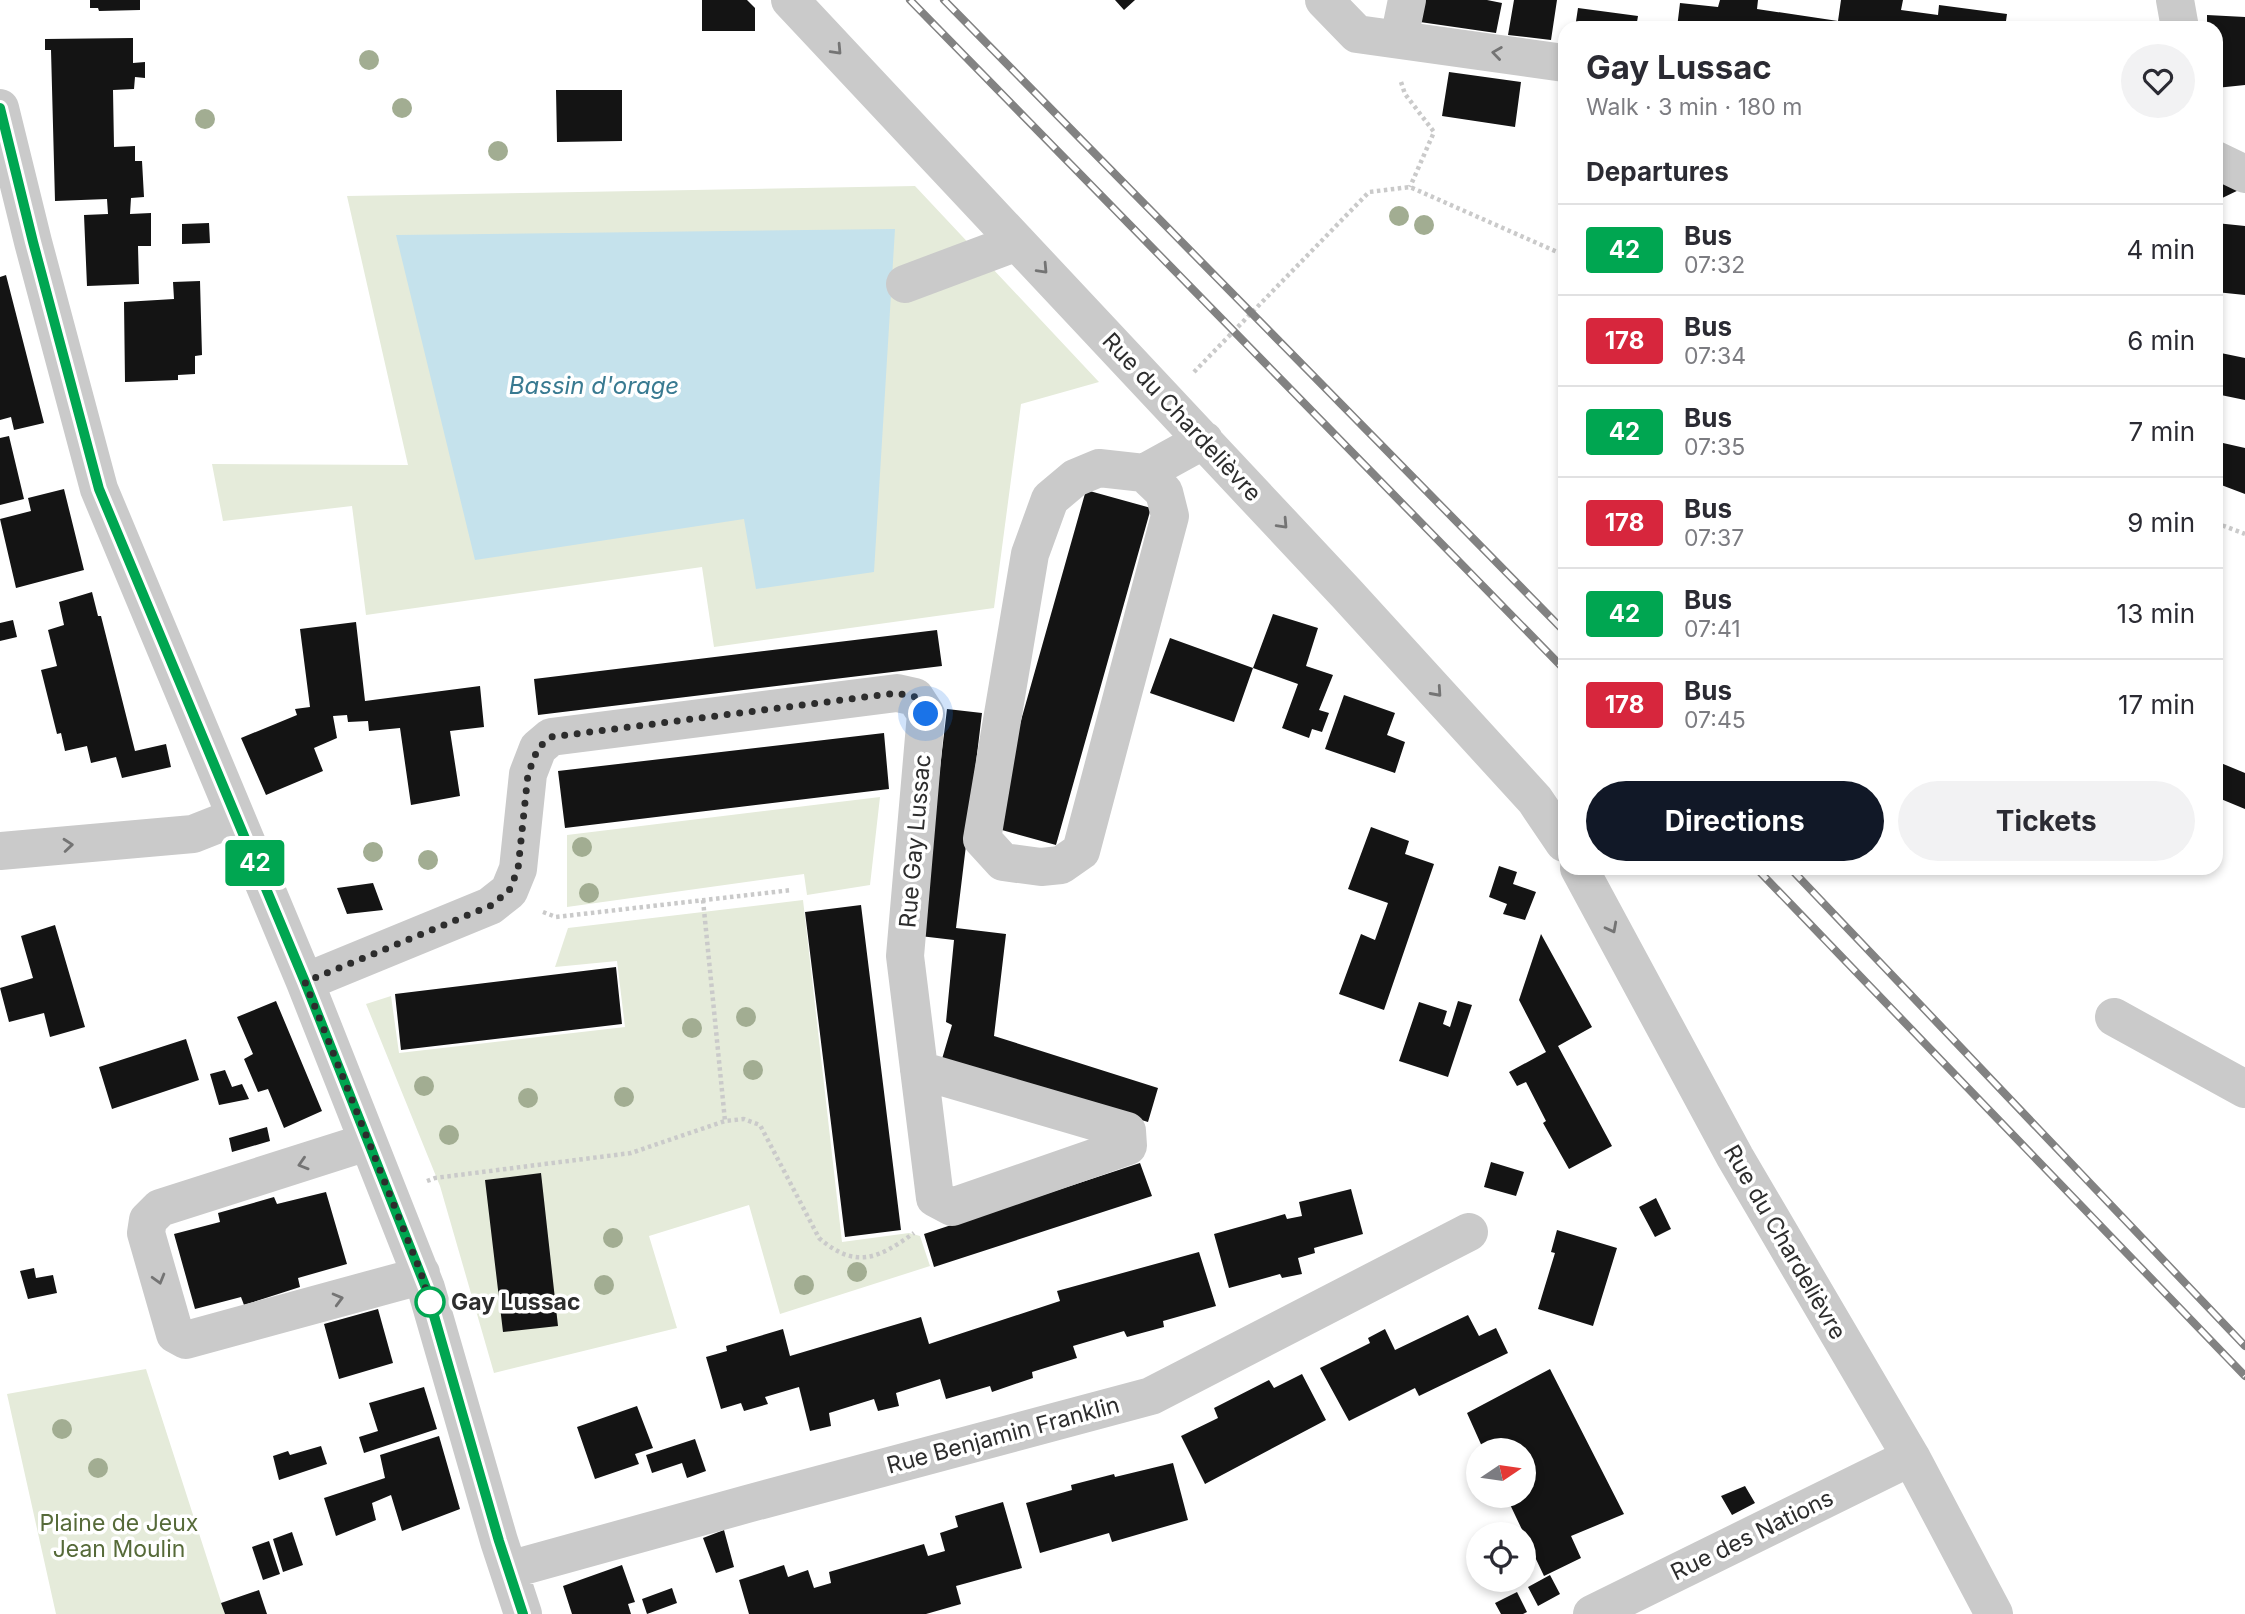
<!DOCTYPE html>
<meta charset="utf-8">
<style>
:root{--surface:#fff;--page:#f2f2f3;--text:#2b2b33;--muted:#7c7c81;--line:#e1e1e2;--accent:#111827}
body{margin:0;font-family:Inter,sans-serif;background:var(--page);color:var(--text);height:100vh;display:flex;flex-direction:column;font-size:26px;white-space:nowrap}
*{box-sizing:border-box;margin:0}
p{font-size:23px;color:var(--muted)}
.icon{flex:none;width:38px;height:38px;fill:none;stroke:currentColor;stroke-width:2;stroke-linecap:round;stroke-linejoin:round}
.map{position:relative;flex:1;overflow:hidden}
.details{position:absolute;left:1558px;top:21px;width:665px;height:854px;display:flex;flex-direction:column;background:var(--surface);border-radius:21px;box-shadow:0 4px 10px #0003}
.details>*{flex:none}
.badge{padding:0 14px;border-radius:5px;font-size:24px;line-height:46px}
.needle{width:46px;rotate:77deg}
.controls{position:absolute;left:1466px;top:1438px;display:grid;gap:14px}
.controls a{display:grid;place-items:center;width:70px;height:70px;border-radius:50%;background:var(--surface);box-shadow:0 4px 10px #0003;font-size:35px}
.you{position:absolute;width:35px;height:35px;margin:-18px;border:5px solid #fff;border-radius:50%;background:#1a73e8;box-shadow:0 0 0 10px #1a73e833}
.map>.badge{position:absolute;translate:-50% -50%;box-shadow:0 0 0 4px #fff}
h2{padding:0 28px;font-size:26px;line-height:63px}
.round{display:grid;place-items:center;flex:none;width:74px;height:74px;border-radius:37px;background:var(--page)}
.overview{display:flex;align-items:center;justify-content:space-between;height:119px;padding:0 28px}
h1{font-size:33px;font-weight:700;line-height:52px}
.cta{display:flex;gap:14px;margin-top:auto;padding:14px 28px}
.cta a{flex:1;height:80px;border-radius:42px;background:var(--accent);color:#fff;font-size:28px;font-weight:700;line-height:80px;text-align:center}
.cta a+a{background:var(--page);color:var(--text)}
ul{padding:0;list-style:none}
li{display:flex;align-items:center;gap:21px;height:91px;padding:0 28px;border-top:2px solid var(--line)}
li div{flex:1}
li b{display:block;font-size:26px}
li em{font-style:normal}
li .badge{min-width:77px;font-weight:700;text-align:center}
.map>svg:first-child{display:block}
</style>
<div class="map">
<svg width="2245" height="1614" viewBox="0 0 2245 1614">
<rect width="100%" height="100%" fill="#fff"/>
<!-- green -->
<path fill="#e5ebda" d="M915,186L1099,382L1021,404L994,608L714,647L702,567L366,615L352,506L223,521L212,464L408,465L347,196Z
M880,797L870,885L807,895L804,874L567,907V835Z
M803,900L842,1242L909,1233L920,1236L930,1266L780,1314L749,1205L649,1236L677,1328L494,1373L440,1186L366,1004L391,996L399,1053L625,1027L617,961L555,967L568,928Z
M146,1369L225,1614H56L7,1394Z"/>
<!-- water -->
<path fill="#c5e2ec" d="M895,229L874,572L756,589L744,519L475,560L396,235Z"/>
<!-- building -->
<path fill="#141414" d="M90,0H140V10L99,11L98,8H90Z
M702,0H747L755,8V31H702Z
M1115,0H1135L1124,10Z
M1424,0H1487L1502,3L1496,33L1420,22Z
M1514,0H1557L1551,40L1508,35Z
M1720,0H1758L1757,9L1838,21L1841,0H1903L1901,10L1938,15L1939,5L2007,14L2005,28H1677L1680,3L1718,7Z
M1578,8L1638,16L1636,28H1575Z
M2207,15L2245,17V85L2216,88V28H2207Z
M133,38V63L145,62V78L135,77L134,89L113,90L114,147L135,146V161H142L144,197L131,198L130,214L151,213V246H138L139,284L87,286L84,215L108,214L107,199L55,201L51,50H45V39Z
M1449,72L1521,82L1515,127L1442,116Z
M556,90H622V141L557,142Z
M2217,173L2245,187L2216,201Z
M209,223L210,243L182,244V224Z
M2216,223L2245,226V295L2216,292Z
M6,275L44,423L14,430L11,417L0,420V277Z
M200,281L202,355L195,356V374L178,375V380L125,382L124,302L174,299L173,282Z
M2216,352L2245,358V400L2216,394Z
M9,436L24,499L0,505V438Z
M2223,443L2245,448V494L2216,483Z
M64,489L84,570L16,588L0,519L31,511L28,498Z
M1086,490L1151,508L1056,845L991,827Z
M92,592L98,616H101L135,751L166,744L171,767L122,778L116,757L91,763L87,746L65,751L61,733L57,734L41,670L57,666L48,630L64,625L59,602Z
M1273,614L1318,628L1306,666L1333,675L1319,710L1329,713L1322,732L1312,729L1309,738L1282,728L1298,684L1253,668Z
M13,620L17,637L0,641V623Z
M356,622L365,701L480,686L484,727L450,731L460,796L411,805L400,728L369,731L368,721L348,722L347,715L333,716L337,738L314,748L323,771L266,795L241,738L297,715L295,709L310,707L300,629Z
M937,630L942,666L538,715L534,679Z
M1170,638L1253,668L1234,722L1150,693Z
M1344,695L1395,713L1387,735L1405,742L1395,773L1325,749Z
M947,709L982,713L956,928L1006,934L994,1036L1158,1088L1148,1122L942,1059L952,1025L946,1022L954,940L920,936Z
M884,733L889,789L565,828L558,771Z
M2216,761L2245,773V809L2216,797Z
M1371,827L1409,841L1405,854L1434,864L1384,1010L1339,994L1361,934L1375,940L1388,903L1348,889Z
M1499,866L1517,872L1513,884L1536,892L1525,920L1503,914L1507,904L1489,897Z
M373,883L383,910L347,914L337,888Z
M861,905L901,1230L845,1237L805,912Z
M55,925L85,1027L50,1037L44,1013L9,1022L0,988L33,978L21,936Z
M1541,934L1592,1027L1558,1046L1612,1146L1569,1169L1543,1123L1546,1121L1526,1082L1517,1086L1509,1072L1546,1052L1519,1000Z
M616,967L622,1024L401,1050L395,994Z
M276,1001L322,1111L284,1128L268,1089L258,1092L244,1059L253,1054L237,1017Z
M1458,1001L1472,1005L1448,1077L1399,1061L1419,1002L1447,1011L1443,1024L1450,1027Z
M186,1039L199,1080L112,1109L99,1067Z
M225,1070L232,1087L242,1084L249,1099L219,1105L210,1074Z
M267,1127L270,1141L232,1152L229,1138Z
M1491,1162L1524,1172L1516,1196L1484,1187Z
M1140,1163L1152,1196L934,1267L924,1234Z
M541,1173L558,1326L503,1332L485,1180Z
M1351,1189L1363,1234L1314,1248L1315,1253L1298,1258L1302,1274L1282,1278L1280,1274L1229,1288L1214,1234L1285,1214L1287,1219L1302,1216L1299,1202Z
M326,1192L347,1264L298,1278L300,1287L244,1305L241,1297L195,1309L174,1234L220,1222L218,1213L274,1197L277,1204Z
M1656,1198L1671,1229L1655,1237L1639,1207Z
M1557,1230L1617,1248L1593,1326L1538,1309L1555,1253L1551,1252Z
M1199,1252L1216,1306L1163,1321L1164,1327L1127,1337L1124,1331L1073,1346L1077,1358L1032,1372L1033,1378L992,1392L990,1386L946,1399L940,1379L896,1393L899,1406L878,1411L874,1399L829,1413L831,1426L810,1431L799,1387L765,1397L768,1404L744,1411L741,1403L721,1409L706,1357L727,1351L726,1346L783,1329L790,1356L921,1317L929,1344L1060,1301L1057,1291Z
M34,1268L36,1278L53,1275L57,1293L28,1299L20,1271Z
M378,1309L393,1363L339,1379L324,1324Z
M1468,1315L1479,1336L1496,1328L1508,1353L1419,1396L1415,1388L1349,1421L1320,1368L1370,1343L1368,1338L1385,1329L1395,1350Z
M1550,1369L1624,1514L1571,1536L1581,1558L1544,1576L1506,1496H1524V1451H1484L1467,1413Z
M1302,1374L1326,1420L1205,1484L1181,1436L1218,1418L1214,1408L1269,1380L1274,1388Z
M424,1387L437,1429L364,1453L359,1437L378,1431L369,1403Z
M637,1406L653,1448L635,1454L639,1464L595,1479L577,1427Z
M439,1436L460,1509L402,1531L391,1495L372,1503L376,1520L336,1536L324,1498L385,1478L380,1455Z
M695,1439L706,1471L687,1478L682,1463L652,1473L646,1455Z
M321,1446L327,1464L279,1480L273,1456L288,1451L290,1455Z
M1173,1463L1188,1520L1112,1542L1109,1533L1040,1553L1026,1503L1072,1490L1071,1485L1114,1474L1115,1477Z
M1745,1486L1755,1503L1732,1515L1721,1496Z
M1003,1502L1022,1568L956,1586L961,1604L926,1614H749L739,1580L784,1565L788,1577L808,1570L814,1588L831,1583L829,1572L924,1544L928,1556L945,1551L940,1533L958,1527L955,1516Z
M724,1530L734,1567L716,1573L703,1538Z
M292,1532L303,1565L283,1572L273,1539Z
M269,1541L280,1574L263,1580L252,1547Z
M622,1565L635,1602L628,1604L631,1614H572L563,1586Z
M1550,1575L1560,1594L1538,1606L1528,1587Z
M672,1588L677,1603L647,1614L642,1599Z
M259,1590L267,1614H225L221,1603Z
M1517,1592L1527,1612L1523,1614H1501L1495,1603Z"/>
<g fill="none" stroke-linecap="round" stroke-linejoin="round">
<!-- path -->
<path stroke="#cacaca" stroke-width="4.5" stroke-dasharray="3.5 3.5" stroke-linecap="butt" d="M1401,82L1405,94L1434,132L1410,187
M1194,372L1369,192L1410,187L1564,255
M2216,523L2245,534
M703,900L725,1121
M543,912L556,917L792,890
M427,1181L435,1178L631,1153L725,1121L744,1119L760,1125L819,1238C856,1270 879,1258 914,1233"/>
<!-- minor -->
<path stroke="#cacaca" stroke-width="38" d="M790,0L1346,593L1535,800L1564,843
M1324,0L1357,34L1564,63
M2175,0L2180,28
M1399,39L1407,0
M0,108L33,242L99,489L305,982L426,1288L499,1541L523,1614
M2216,160L2245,174
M905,284L1017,242
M1144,473L1164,492L1170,516L1081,851L1061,865L1041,867L1003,862L982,839L1030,554L1050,499L1075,478L1099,468L1144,473L1204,440
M0,851L193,834L236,817
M1579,868L1735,1157L1911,1457L1994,1614
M305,982L490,906L509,891L518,869L528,774L538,748L551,737L897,693L915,697L926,714L905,956L935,1198L952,1207L1128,1146L1127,1131L919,1070
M2114,1017L2245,1089
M367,1142L160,1208L148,1220L146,1233L175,1334L186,1340L402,1281L421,1273
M509,1570L747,1504L1151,1396L1469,1232
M1592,1614L1911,1457"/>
<!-- rail casing -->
<g stroke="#828282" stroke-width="8">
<path id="rail" d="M910,0L1564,669
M944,0L1564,631
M1756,868L2245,1376
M1790,868L2245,1346"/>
</g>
<!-- rail -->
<use href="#rail" stroke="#fff" stroke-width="5" stroke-dasharray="16" stroke-linecap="butt"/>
</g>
<!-- trees -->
<g fill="#a2ad92">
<circle cx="369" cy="60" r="10"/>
<circle cx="402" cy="108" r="10"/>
<circle cx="205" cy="119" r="10"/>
<circle cx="498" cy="151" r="10"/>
<circle cx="1399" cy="216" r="10"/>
<circle cx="1424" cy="225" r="10"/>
<circle cx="582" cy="847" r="10"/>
<circle cx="373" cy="852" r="10"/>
<circle cx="428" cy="860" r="10"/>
<circle cx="589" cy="893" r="10"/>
<circle cx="746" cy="1017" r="10"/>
<circle cx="692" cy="1028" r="10"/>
<circle cx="753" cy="1070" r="10"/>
<circle cx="424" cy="1086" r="10"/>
<circle cx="624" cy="1097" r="10"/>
<circle cx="528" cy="1098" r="10"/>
<circle cx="449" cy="1135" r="10"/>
<circle cx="613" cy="1238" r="10"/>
<circle cx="857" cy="1272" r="10"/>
<circle cx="604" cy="1285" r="10"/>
<circle cx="804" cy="1285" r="10"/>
<circle cx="62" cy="1429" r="10"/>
<circle cx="98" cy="1468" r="10"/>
</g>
<!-- one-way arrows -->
<defs><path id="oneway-chevron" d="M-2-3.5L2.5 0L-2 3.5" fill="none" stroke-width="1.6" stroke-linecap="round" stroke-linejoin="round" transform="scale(1.75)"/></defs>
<g stroke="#747474">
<use href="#oneway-chevron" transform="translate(837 50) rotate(47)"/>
<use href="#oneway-chevron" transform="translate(1497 53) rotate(-172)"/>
<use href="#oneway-chevron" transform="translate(1043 269) rotate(47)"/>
<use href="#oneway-chevron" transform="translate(1283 524) rotate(47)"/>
<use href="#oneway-chevron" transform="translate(1437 692) rotate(48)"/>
<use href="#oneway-chevron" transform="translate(68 845) rotate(-5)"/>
<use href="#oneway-chevron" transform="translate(1612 928) rotate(62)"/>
<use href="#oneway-chevron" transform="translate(303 1164) rotate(163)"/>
<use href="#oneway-chevron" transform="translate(159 1279) rotate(74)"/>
<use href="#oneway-chevron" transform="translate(338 1299) rotate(-15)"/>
</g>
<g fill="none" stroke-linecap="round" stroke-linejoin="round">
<!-- line casing -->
<g stroke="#fff" stroke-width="16">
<path id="line" d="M0,108L33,242L99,489L305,982L426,1288L499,1541L523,1614"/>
</g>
<!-- line -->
<use href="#line" stroke="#00a651" stroke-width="10"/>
<!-- walk -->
<path stroke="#2d2d2d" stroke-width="7" stroke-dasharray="0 12.6" d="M430,1302L433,1313L421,1273L305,982L490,906L509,891L518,869L528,774L538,748L551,737L897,693L915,697L926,714"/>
</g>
<!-- markers -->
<circle fill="#fff" stroke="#00a651" stroke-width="3.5" cx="430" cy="1302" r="14"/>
<g text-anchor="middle" stroke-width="7" stroke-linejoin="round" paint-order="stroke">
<!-- street labels -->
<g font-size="23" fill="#2d2d2d" stroke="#fff">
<text transform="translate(1182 417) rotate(47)" y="8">Rue du Chardelièvre</text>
<text transform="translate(915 841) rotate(-85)" y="8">Rue Gay Lussac</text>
<text transform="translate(1785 1242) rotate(60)" y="8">Rue du Chardelièvre</text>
<text transform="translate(1003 1435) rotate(-15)" y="8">Rue Benjamin Franklin</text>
<text transform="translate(1752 1535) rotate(-26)" y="8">Rue des Nations</text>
</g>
<!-- stop labels -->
<g font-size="23" font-weight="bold" fill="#2d2d2d" stroke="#fff" text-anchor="start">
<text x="451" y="1310">Gay Lussac</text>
</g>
<!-- park labels -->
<g font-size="23" fill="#566a39" stroke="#fff">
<text x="119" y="1531">Plaine de Jeux<tspan x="119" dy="26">Jean Moulin</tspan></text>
</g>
<!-- water labels -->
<g font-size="24" font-style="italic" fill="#397a91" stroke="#fff">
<text x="594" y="394">Bassin d'orage</text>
</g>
</g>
</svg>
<div class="controls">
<a><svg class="needle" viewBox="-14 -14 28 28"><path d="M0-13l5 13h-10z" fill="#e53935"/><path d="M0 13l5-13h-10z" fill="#7c7c81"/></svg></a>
<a><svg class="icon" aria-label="locate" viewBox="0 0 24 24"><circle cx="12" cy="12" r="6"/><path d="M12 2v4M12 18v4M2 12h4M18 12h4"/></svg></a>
</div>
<div class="you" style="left:926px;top:714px"></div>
<b class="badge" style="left:255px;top:863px;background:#00a651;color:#fff">42</b>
<section class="details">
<div class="overview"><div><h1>Gay Lussac</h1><p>Walk · 3 min · 180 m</p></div><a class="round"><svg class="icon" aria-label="heart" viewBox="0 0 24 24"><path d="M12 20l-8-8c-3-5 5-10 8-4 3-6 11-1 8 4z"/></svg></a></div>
<h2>Departures</h2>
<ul>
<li><span class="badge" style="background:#00a651;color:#fff">42</span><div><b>Bus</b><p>07:32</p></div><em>4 min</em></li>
<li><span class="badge" style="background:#d7263d;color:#fff">178</span><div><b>Bus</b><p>07:34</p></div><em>6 min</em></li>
<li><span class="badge" style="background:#00a651;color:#fff">42</span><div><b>Bus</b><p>07:35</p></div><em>7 min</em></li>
<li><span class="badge" style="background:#d7263d;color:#fff">178</span><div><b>Bus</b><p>07:37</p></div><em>9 min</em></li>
<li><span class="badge" style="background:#00a651;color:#fff">42</span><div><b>Bus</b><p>07:41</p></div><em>13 min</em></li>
<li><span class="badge" style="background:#d7263d;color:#fff">178</span><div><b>Bus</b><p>07:45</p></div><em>17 min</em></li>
</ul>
<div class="cta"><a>Directions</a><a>Tickets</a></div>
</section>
</div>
